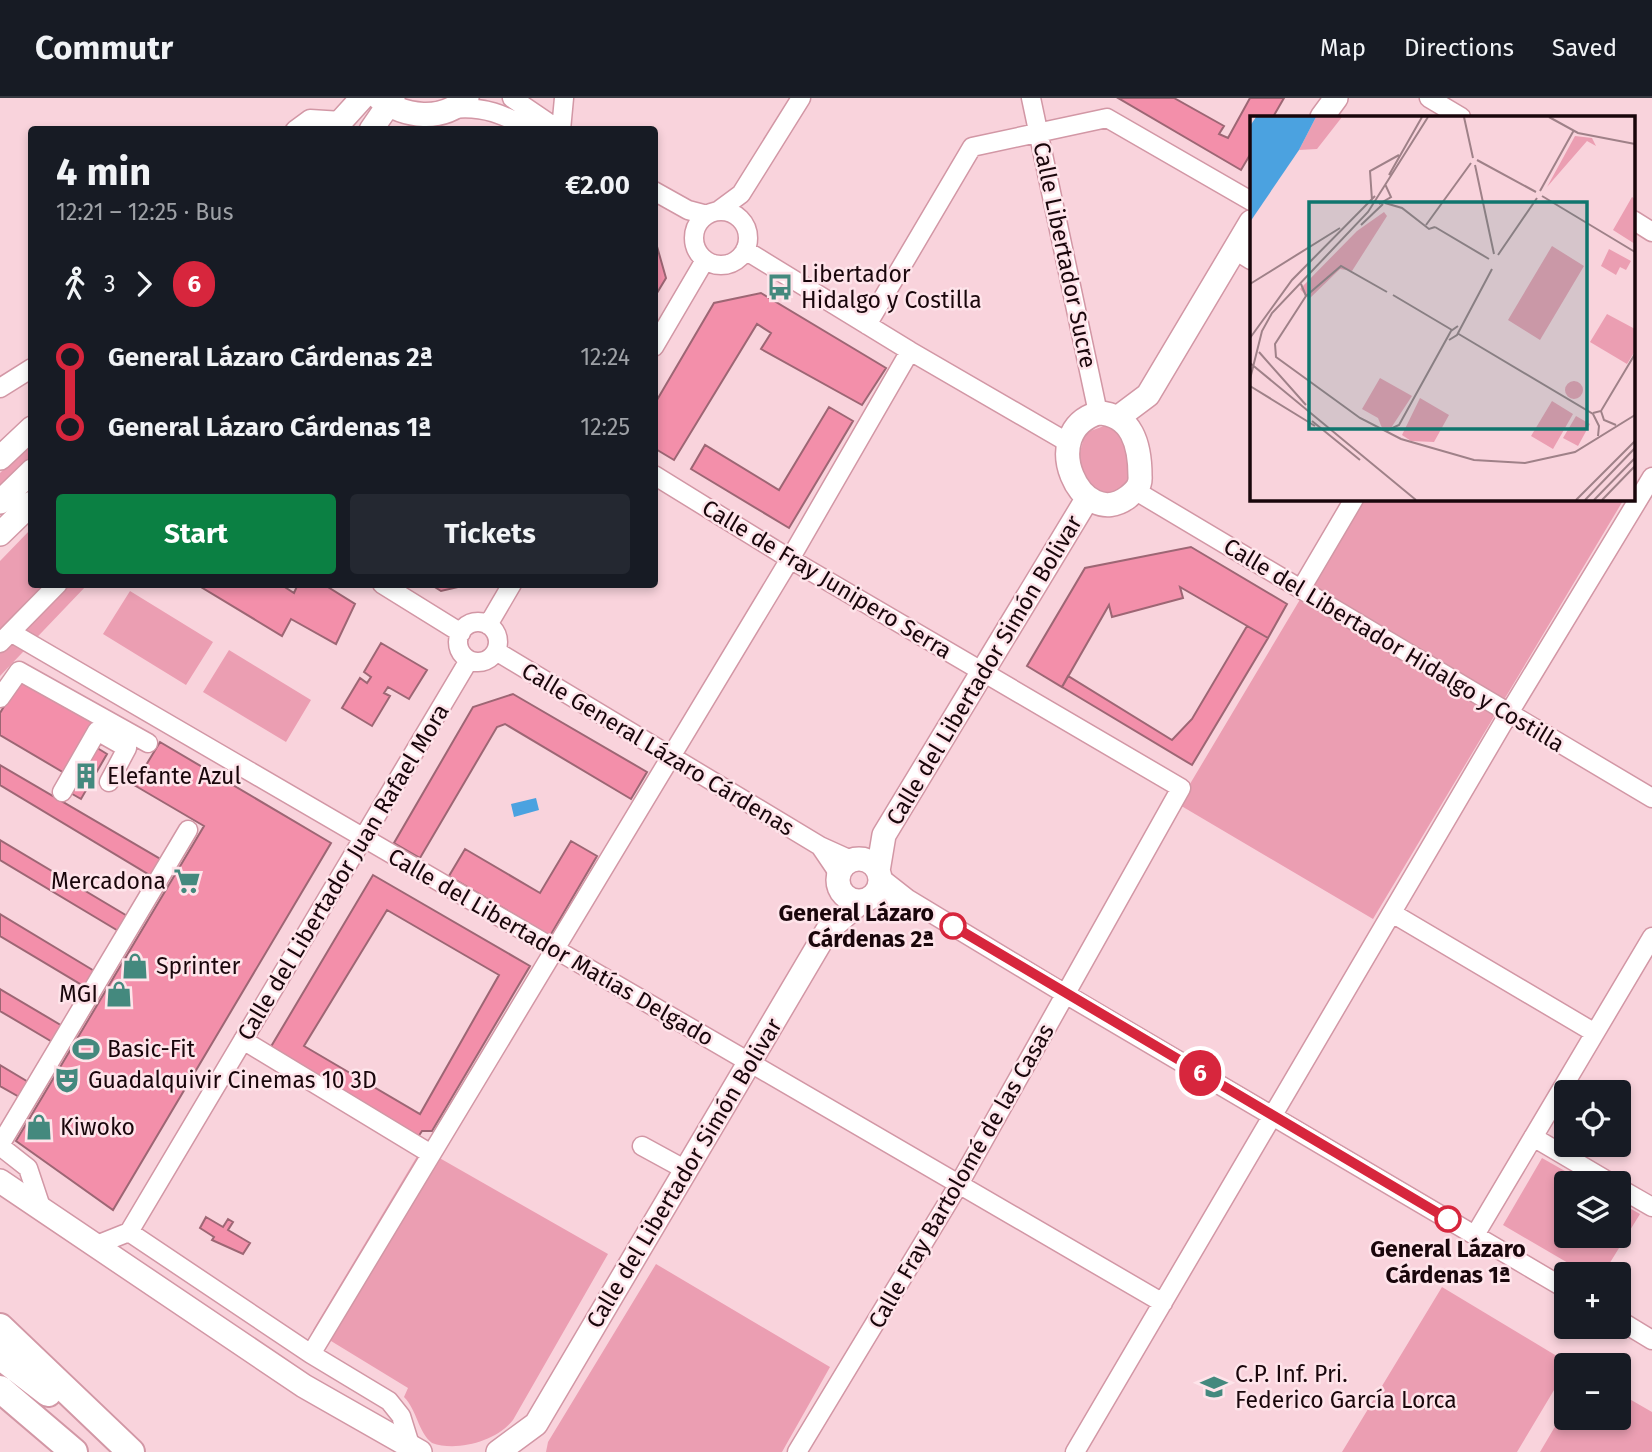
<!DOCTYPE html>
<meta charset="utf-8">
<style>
:root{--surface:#171b24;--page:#242831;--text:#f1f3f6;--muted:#9ea1a6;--line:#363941;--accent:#0b8043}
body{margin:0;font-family:"Fira Sans",sans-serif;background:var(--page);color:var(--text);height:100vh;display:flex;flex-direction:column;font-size:26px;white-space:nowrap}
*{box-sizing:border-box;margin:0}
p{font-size:23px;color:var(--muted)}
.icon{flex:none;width:38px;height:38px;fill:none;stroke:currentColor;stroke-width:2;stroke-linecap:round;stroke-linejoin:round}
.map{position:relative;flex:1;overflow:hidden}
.drawer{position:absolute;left:28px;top:28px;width:630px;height:462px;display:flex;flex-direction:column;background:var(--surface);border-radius:7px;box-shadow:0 4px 10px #0003}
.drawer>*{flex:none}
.badge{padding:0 14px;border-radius:23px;font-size:24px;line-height:46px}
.controls{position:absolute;left:1554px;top:982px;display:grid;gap:14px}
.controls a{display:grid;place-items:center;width:77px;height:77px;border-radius:7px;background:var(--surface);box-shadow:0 4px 10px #0003;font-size:35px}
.map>.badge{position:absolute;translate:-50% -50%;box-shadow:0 0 0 4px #fff}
.legs{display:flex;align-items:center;gap:10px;height:77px;padding:0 28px;font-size:23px}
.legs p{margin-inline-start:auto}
.summary{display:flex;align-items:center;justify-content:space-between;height:119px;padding:0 28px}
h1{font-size:38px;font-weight:700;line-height:52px}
.cta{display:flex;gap:14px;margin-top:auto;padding:14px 28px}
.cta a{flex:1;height:80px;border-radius:7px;background:var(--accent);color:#fff;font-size:28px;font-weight:700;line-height:80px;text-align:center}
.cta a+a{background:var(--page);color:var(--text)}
ul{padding:0 28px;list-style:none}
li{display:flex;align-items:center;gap:24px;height:70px;font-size:26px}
li i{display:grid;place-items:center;width:10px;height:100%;margin:0 9px;background:currentColor}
li i::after{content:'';width:18px;height:18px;margin:-9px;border:5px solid;border-radius:50%;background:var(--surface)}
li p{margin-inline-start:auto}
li:first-child i{background:linear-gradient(#0000 50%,currentColor 0)}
li:last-child i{background:linear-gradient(currentColor 50%,#0000 0)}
header{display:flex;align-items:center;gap:42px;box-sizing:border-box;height:98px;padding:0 35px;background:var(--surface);border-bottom:2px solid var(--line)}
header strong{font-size:33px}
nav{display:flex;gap:38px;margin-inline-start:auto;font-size:24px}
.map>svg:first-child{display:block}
</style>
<header>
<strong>Commutr</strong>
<nav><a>Map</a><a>Directions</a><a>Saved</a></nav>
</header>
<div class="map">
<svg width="1652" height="1354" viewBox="0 0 1652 1354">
<rect width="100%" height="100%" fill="#f9d3dc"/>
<!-- green -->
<path fill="#eb9eb2" d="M1104,328C1133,332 1134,370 1125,391L1107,398L1085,384L1079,358L1085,335Z
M31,344V360L0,390V375Z
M1360,401H1624L1373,821L1178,706Z
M31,431L32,486L87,487L0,578V463Z
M130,493L213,544L186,587L103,536Z
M229,552L311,602L286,644L203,594Z
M422,1050L608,1156L513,1322C497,1343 457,1354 432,1345C418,1334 417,1312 404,1299L408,1290L313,1232Z
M1542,1060L1586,1085H1566V1138H1619V1104L1640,1116L1603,1176H1587L1503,1127Z
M656,1166L830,1269L782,1354H546L548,1344Z
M1442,1189L1570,1266L1566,1267V1272L1517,1354H1342Z
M1619,1295L1652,1314V1354H1540L1566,1310V1320H1619Z"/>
<!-- water -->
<path fill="#4ba2e0" d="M536,700L539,712L514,719L511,706Z"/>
<!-- building -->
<path fill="#f38faa" stroke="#9d6674" stroke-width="2" fill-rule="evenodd" d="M1118,0H1174L1224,28L1219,36L1228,40L1250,0H1284L1273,19H1251V55L1241,72Z
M654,138L666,180L654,200Z
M761,195L886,270L862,307L761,251L771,235L757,226L674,362L654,350V307L714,205Z
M829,309L853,323L789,430L691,371L705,347L779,392Z
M1191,449L1287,506L1268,540L1180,489L1183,500L1112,519L1109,507L1062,589L1027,568L1085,470Z
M196,486H280L294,495L298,486H323L355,506L336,546L291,521L282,538Z
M430,486H471L441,493Z
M1247,528L1268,540L1192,667L1062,589L1068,578L1172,642L1192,621Z
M381,545L427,572L409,601L388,589L384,595L390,598L372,628L342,610L360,580L367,585L371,579L364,574Z
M22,579L101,626L66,676L0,637V615Z
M513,596L647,674L631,701L505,626L497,629L420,760L394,745L473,609Z
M160,644L331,745L113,1112L16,1043L204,728L134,687Z
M94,648L107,656L81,701L67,693Z
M0,667L162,762L153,779L0,687Z
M0,742L129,819L120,834L0,762Z
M571,743L597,758L550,838L449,778L465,751L540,795Z
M373,777L530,868L432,1033H422L418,1039L269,952ZM387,812L499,877L420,1016L304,948Z
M0,816L96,874L87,890L0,838Z
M0,891L64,929L54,945L0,913Z
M0,967L30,985L21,1000L0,988Z
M206,1119L223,1129L228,1121L233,1124L228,1132L250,1145L243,1156L212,1142L214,1139L200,1130Z"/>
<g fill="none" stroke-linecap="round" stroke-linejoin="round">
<!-- minor casing -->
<g stroke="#d297a5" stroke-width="21">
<path id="minor" d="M512,0L559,32
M1031,0L1098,315
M1429,0L1461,19
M452,11C483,7 505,17 532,32
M295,32L310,21L342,23
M561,32L564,0
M654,93L688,112L707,117
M718,113L741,96L801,0
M694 140a27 27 0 1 1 54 0a27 27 0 1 1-54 0Z
M1633,122L1652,134
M745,152L910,253L1067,344
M1235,152L1251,162
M867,227L972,49L1107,20L1251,103
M654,249L705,162
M0,290L32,270
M654,377L790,461L1181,690L959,1086L797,1354
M1136,393L1652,700
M382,486L461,535
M1301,491L1354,401
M458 544a20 20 0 1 1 40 0a20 20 0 1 1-40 0Z
M488,527L512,486
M12,535L1163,1205
M0,545L58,486
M496,553L820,748L851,762
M0,600L19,573L148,645
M62,694L97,633L127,650L109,684
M820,748L839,776
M880,779L908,801L1067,897L1566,1191
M874,797L908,801
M1392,815L1595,935
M243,942L431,1056
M1533,1039L1611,1085
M0,1047L188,732
M0,1048L28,1070L42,1112
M642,1048L686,1072
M1619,1090L1652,1109
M129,1134L311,1256L389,1303L401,1318L411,1350
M1475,1137L1652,839
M94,1148L129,1134L469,562
M1619,1222L1652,1242
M311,1256L790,461L910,253
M1075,1354L1509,615L1652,379"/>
</g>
<!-- major casing -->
<g stroke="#d297a5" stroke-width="26">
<path id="major" d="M379,0C405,20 442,24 467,0
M1322,19L1336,0
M333,32L362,0
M371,32L393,0
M1098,315C1132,316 1140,347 1140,378C1141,388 1135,393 1128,399C1081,435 1036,334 1098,315Z
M1120,318L1148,297L1251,124
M0,360L32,330
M0,404L32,373
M0,436L32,405
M838 782a21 21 0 1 1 42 0a21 21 0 1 1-42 0Z
M878,773L884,737L1087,401
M0,1083L304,1288L420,1354
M498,1354L536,1326L827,833L862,803"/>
</g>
<!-- highway casing -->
<g stroke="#d297a5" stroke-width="30">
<path id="highway" d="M0,1229L131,1354
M0,1258L48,1295
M0,1291L74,1354"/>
</g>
<!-- minor -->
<use href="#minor" stroke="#fff" stroke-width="18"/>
<!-- major -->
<use href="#major" stroke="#fff" stroke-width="23"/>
<!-- highway -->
<use href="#highway" stroke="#fff" stroke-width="26"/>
</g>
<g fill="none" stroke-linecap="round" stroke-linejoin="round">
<!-- line-1 casing -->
<g stroke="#fff" stroke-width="16">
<path id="line-1" d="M953,828L1448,1121"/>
</g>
<!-- line-1 -->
<use href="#line-1" stroke="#d7263d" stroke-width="10"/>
</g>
<!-- icons -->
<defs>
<g id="bus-bare" transform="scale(2.1)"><path d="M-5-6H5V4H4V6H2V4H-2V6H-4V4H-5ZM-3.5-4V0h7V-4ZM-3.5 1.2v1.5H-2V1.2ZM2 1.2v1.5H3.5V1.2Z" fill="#44897e" stroke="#fee4ea" stroke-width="2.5" paint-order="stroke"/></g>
<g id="building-bare" transform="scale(2.1)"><path d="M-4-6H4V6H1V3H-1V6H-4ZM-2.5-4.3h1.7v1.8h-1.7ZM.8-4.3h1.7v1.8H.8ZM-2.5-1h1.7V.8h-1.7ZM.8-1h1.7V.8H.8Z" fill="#44897e" stroke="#fee4ea" stroke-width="2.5" paint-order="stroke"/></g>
<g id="supermarket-bare" transform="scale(2.1)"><path d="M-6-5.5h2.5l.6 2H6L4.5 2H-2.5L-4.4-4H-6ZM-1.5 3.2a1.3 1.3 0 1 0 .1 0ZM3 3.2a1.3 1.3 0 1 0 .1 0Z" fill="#44897e" stroke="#fee4ea" stroke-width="2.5" paint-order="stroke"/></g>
<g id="shop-bare" transform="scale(2.1)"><path d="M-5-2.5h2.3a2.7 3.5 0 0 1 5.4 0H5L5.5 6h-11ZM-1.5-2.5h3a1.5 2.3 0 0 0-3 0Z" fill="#44897e" stroke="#fee4ea" stroke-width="2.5" paint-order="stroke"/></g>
<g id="stadium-bare" transform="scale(2.1)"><path d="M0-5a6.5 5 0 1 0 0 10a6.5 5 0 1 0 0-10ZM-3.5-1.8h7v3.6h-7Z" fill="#44897e" stroke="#fee4ea" stroke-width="2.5" paint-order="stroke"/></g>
<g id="theatre-bare" transform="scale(2.1)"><path d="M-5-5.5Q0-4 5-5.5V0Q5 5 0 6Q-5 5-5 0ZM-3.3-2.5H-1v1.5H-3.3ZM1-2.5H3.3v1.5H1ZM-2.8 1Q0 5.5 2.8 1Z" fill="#44897e" stroke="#fee4ea" stroke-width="2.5" paint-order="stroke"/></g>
<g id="school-bare" transform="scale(2.1)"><path d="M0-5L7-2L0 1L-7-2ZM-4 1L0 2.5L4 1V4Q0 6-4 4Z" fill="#44897e" stroke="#fee4ea" stroke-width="2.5" paint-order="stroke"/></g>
</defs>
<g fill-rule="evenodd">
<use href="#bus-bare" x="780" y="189"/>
<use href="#building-bare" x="86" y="678"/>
<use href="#supermarket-bare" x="187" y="783"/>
<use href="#shop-bare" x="135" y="868"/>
<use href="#shop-bare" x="119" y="896"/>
<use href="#stadium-bare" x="86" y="951"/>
<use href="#theatre-bare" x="67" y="982"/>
<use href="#shop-bare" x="39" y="1029"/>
<use href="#school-bare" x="1214" y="1289"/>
</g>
<!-- markers -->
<g fill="#fff" stroke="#d7263d" stroke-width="3.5">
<circle cx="953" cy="828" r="12"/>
<circle cx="1448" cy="1121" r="12"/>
</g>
<g text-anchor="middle" stroke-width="5" stroke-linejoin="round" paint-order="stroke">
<!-- street labels -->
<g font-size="23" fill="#19060b" stroke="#fee4ea">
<text transform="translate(1065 157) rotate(78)" y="8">Calle Libertador Sucre</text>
<text transform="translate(827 481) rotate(31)" y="8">Calle de Fray Junipero Serra</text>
<text transform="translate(1394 547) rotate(31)" y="8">Calle del Libertador Hidalgo y Costilla</text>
<text transform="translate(984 572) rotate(-59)" y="8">Calle del Libertador Simón Bolivar</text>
<text transform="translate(658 651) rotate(31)" y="8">Calle General Lázaro Cárdenas</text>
<text transform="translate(343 774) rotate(-59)" y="8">Calle del Libertador Juan Rafael Mora</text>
<text transform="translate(551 849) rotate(30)" y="8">Calle del Libertador Matías Delgado</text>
<text transform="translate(684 1075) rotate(-59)" y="8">Calle del Libertador Simón Bolivar</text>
<text transform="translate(961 1078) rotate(-60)" y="8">Calle Fray Bartolomé de las Casas</text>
</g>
<!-- poi labels -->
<g font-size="23" fill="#19060b" stroke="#fee4ea" text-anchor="start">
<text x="801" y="184">Libertador<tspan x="801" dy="26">Hidalgo y Costilla</tspan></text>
<text x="107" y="686">Elefante Azul</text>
<text x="166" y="791" text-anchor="end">Mercadona</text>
<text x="156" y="876">Sprinter</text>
<text x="98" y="904" text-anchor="end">MGI</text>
<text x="107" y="959">Basic-Fit</text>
<text x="88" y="990">Guadalquivir Cinemas 10 3D</text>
<text x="60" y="1037">Kiwoko</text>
<text x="1235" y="1284">C.P. Inf. Pri.<tspan x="1235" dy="26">Federico García Lorca</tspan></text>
</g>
<!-- stop labels -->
<g font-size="23" font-weight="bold" fill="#19060b" stroke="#fee4ea" text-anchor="end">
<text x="934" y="823">General Lázaro<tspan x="934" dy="26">Cárdenas 2ª</tspan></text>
<text x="1448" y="1159" text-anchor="middle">General Lázaro<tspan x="1448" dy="26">Cárdenas 1ª</tspan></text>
</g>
</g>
<!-- overview -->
<g transform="translate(1250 18)">
<rect width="385" height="385" fill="#f9d3dc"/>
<path d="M66,1H92L67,33L49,34ZM325,20L342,22L346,30L337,25L297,71ZM382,81L385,83V128L363,114ZM134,96L137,100L102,155L90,153L59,183L50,173L107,115ZM302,130L334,150L290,224L258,204ZM359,133L381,145L376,154L370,151L366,159L351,150ZM357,198L385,213V235L377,248L340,226ZM130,262L162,280L141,312H132L128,302L112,293ZM315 274a9 9 0 1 1 18 0a9 9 0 1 1-18 0ZM170,282L199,299L184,326L161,325L152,319ZM302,285L323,298L303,333L281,320ZM326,300L340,308L328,330L313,322Z" fill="#eb9eb2"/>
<path d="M6,1H66L49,34L0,106V10Z" fill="#4ba2e0"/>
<path fill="none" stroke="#9f8188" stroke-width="2" d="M214,1L223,42M299,1L328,17L385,28M227,44L286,76M225,49L244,138M139,59L172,1M290,75L324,14M292,80L385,136M122,84L120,55L149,39M135,87L152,92L179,113L185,111M129,88L141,81L135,68M111,109L133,88M176,109L221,47M185,111L239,143M248,139L287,82M0,168L90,112M51,168L56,180L25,228L26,241L110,302L151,323L224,344L275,347L325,336L385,299M143,179L202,214M56,180L91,150L137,176M207,217L343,298L349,310L348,320M0,222L42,164L125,80M199,224L207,219L242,153M9,236L56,289M0,247L166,384M0,263L12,215L22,197L118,96L178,1M0,270L65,310M351,295L354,304L366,309M343,297L351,295L385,238M62,305L110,344M136,315L149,309L201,215L208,210M326,384L385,325M335,384L385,332M344,384L385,342M352,384L385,350"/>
<path fill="#0f766e" fill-opacity="0.15" stroke="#0f766e" stroke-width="3.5" d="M59,86H337V313H59Z"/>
<rect width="385" height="385" fill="none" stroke="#19060b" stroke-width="3.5"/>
</g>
</svg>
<div class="controls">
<a><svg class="icon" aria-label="locate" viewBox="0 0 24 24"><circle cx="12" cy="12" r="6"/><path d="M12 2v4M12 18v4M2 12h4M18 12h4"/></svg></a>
<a><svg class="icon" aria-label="layers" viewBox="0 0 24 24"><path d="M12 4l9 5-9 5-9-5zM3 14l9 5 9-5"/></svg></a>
<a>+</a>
<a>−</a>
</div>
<b class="badge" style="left:1200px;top:975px;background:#d7263d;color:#fff">6</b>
<section class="drawer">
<div class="summary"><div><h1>4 min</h1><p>12:21 – 12:25 · Bus</p></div><b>€2.00</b></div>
<div class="legs"><svg class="icon" aria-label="walk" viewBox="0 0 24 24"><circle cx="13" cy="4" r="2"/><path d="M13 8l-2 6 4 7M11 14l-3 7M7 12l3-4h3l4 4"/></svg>3<svg class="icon" aria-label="forward" viewBox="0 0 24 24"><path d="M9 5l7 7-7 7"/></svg><b class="badge" style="background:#d7263d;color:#fff">6</b></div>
<ul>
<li><i style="color:#d7263d"></i><b>General Lázaro Cárdenas 2ª</b><p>12:24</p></li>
<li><i style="color:#d7263d"></i><b>General Lázaro Cárdenas 1ª</b><p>12:25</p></li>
</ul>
<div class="cta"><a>Start</a><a>Tickets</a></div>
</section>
</div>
